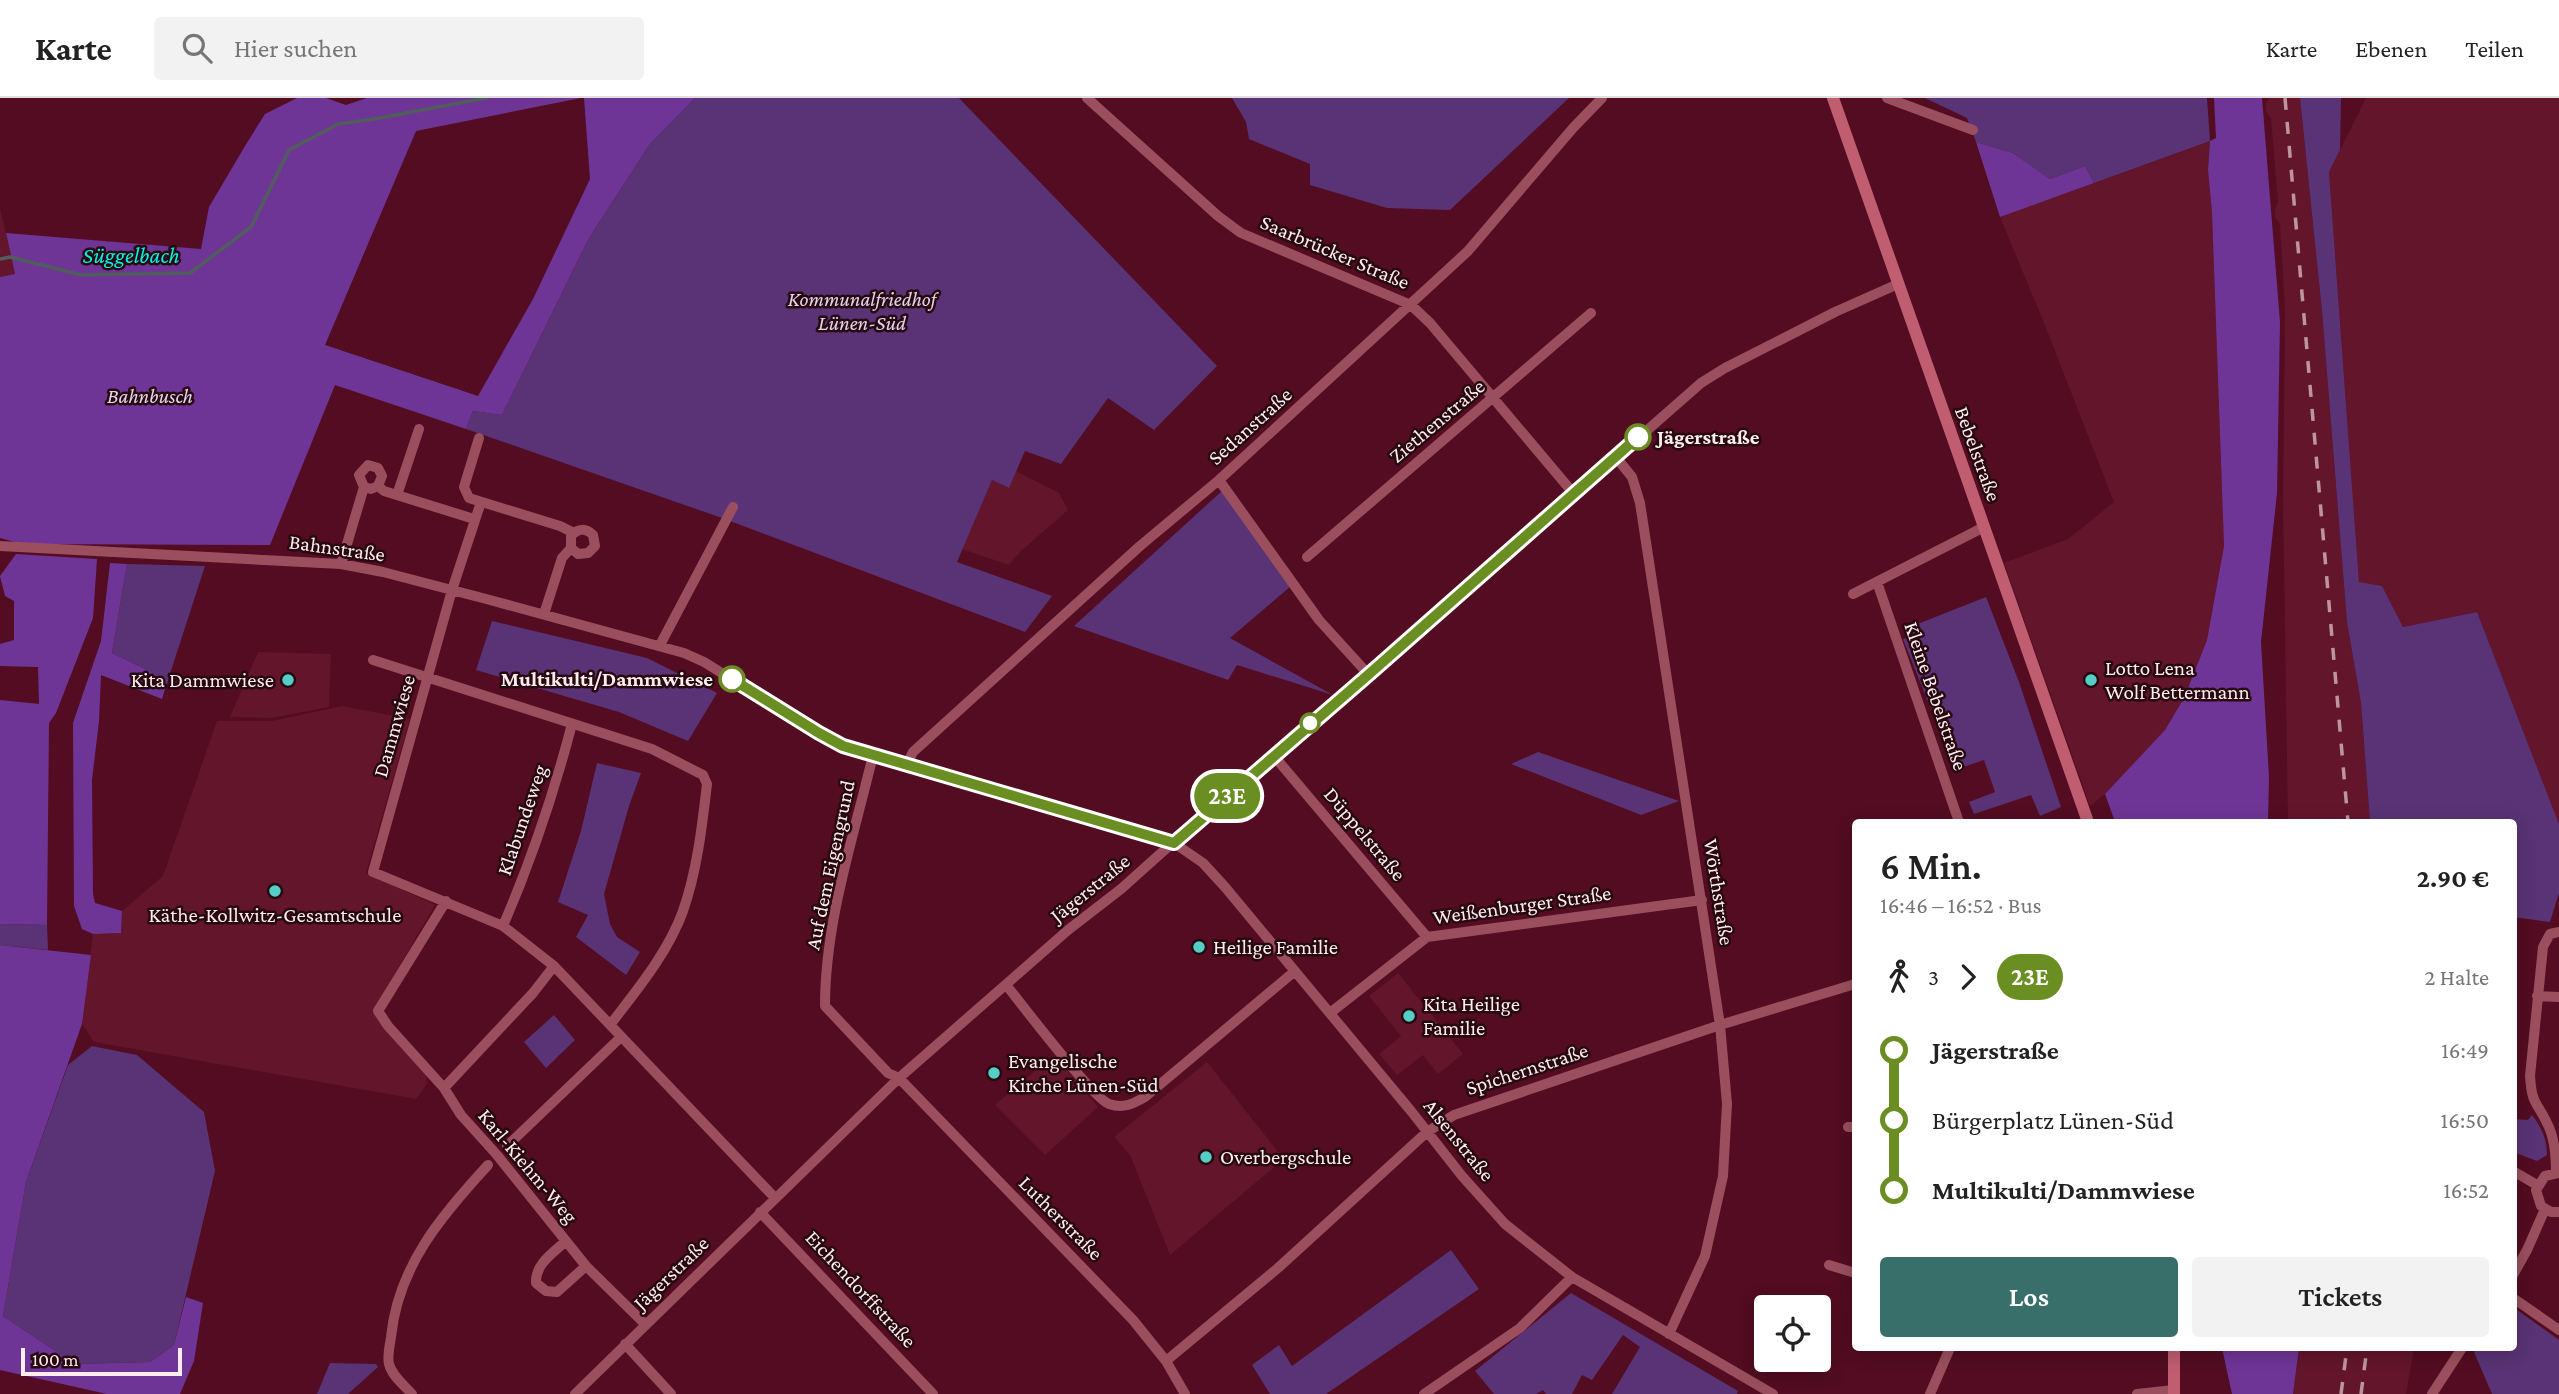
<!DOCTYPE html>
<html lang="de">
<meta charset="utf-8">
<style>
:root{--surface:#fff;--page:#f2f2f2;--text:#222;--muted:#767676;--line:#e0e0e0;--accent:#396f6b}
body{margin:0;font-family:"Crimson Pro",serif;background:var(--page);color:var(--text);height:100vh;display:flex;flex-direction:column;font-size:26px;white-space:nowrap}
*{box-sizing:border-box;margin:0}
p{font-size:23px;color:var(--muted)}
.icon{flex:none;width:38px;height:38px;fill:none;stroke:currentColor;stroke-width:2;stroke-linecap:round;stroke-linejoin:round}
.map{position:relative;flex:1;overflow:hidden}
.panel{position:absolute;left:1852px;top:721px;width:665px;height:532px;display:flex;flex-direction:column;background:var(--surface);border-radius:7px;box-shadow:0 4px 18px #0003}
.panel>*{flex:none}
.badge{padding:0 14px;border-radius:23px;font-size:24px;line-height:46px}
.fabs{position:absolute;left:1754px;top:1197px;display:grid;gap:14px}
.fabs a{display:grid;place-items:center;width:77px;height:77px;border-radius:7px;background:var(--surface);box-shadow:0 4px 18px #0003;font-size:35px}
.scale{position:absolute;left:21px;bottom:18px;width:161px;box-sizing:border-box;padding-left:7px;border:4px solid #feecee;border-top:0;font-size:19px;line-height:24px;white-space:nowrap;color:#feecee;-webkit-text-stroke:5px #270910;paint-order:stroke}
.map>.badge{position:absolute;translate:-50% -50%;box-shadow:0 0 0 4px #fff}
.legs{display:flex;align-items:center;gap:10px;height:77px;padding:0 28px;font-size:23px}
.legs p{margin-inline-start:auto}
.summary{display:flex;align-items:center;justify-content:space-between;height:119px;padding:0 28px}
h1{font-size:38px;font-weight:600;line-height:52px}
.primary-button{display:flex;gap:14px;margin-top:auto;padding:14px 28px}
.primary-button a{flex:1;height:80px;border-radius:7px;background:var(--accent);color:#fff;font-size:28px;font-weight:600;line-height:80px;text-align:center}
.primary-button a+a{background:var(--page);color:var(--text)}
ul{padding:0 28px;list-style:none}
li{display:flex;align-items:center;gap:24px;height:70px;font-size:26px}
li i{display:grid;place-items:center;width:10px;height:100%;margin:0 9px;background:currentColor}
li i::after{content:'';width:18px;height:18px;margin:-9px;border:5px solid;border-radius:50%;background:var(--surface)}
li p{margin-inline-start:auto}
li:first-child i{background:linear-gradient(#0000 50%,currentColor 0)}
li:last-child i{background:linear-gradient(currentColor 50%,#0000 0)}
header{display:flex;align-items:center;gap:42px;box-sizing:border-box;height:98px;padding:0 35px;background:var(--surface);border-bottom:2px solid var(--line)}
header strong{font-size:33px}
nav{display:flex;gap:38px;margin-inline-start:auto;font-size:24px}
.search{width:490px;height:63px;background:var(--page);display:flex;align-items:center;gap:18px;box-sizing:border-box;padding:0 24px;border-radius:7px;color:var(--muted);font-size:26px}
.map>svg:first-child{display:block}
</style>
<header>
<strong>Karte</strong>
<div class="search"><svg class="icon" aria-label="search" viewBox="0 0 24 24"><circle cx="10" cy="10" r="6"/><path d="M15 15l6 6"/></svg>Hier suchen</div>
<nav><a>Karte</a><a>Ebenen</a><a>Teilen</a></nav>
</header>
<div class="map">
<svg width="2559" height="1296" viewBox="0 0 2559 1296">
<rect width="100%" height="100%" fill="#530c21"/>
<!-- built -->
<path fill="#63152c" d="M2269,0H2300L2322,213L2347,524L2361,605L2370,724H2288L2283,405L2285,212L2280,126L2275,120V112L2278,104L2271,20L2266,14V5Z
M2366,0H2559V726L2477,514L2403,529L2382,488L2359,485L2329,74Z
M2210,43L2208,72L2212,115L2224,448L2207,542L2184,600L2165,632L2105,696L2090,708L2004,465L2068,441L2114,404L2044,225L2000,119Z
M0,110L15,176L0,179Z
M1016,373L1059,395L1068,412L1020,454L1009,467L962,451L992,382L1009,390Z
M258,554L331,556L329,609L272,620L230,619Z
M342,608L410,621L366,775L435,807L375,910L425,968L427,986L416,1001L94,944L82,926L93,836L121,835L122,813L163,778L217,623H272Z
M1398,875L1463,956L1438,976L1423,957L1397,977L1379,956L1401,938L1369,898Z
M1054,957L1098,1009L1045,1057L995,1007Z
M1207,964L1284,1061L1170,1157L1130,1057L1114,1039Z
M2299,1250H2414L2406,1296H2293Z"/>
<!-- green -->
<path fill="#593375" d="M695,0H959L1217,268L1154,332L1108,300L1061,366L1025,353L1009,390L992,382L957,464L1052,498L1025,534L722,420L466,331L473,313L502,317L589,140L650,46Z
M1232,0H1569L1450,112L1387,110L1310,87V66L1249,41L1246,24Z
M1925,0H2207L2210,43L2094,85L2085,68L2050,81L2013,55L1976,44L1967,20Z
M2300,0H2341L2340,52L2329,74L2359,484L2382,488L2403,529L2477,514L2559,726V795L2550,824L2513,819V724H2370L2361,605L2347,524L2322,213Z
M1223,392L1291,488L1230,540L1333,597L1237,567L1228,582L1074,528Z
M127,466L205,468L168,582L112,555Z
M1986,499L2019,584L2061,709L2040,718L2031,697L1974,716L1969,704L1995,694L1984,662L1963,669L1940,606L1930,609L1903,541L1913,538L1910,529Z
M492,523L647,560L717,595L688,643L619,614L476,572Z
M1538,654L1679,703L1641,717L1511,666Z
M597,665L641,675L629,708L604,796L610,826L617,839L640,854L626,877L576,839L588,817L558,804L581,733Z
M0,826L47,827L48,852L0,847Z
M554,917L575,942L546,970L524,944Z
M92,948L137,957L204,1014L215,1073L174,1247L150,1264L75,1266L3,1218L26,1084L68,967Z
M2532,1017C2542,1030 2547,1041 2547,1057L2537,1063L2513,1054V1021L2528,1022Z
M1451,1152L1479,1191L1326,1296H1270L1252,1267L1279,1247L1292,1268Z
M1571,1195L1738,1293L1737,1296H1612L1640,1249L1623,1237L1592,1282L1582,1277L1572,1296H1546L1543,1292L1536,1296H1494L1475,1273Z
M2513,1209L2559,1242V1296H2492L2474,1254L2477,1250H2513Z
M330,1265L376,1266L378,1269L348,1296H317Z"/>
<!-- forest -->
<path fill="#6f3596" d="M297,0H326L346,7L367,0H581L416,33L325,247L478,298L533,201L590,81L584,0H695L650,46L589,140L502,317L473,313L466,331L335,287L270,447L22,446L0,440V179L15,176L6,135L201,151L209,109L245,48L265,16Z
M2214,0H2262L2280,224L2277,395L2261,544L2269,679L2268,724H2115L2105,696L2165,632L2184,600L2207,542L2224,448L2212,115L2208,72L2210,43L2216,40Z
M1976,44L2013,55L2050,81L2085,68L2094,85L2000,119Z
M16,456L97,461L93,520L56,615L49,625L47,827L0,826V602L39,606L38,569L0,568V546L14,542V503L5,498L0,478Z
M110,465L127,466L112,555L168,582L162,601L101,577L99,623L92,682L93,796L95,805L122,813L121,835L93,836L82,831L74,808L73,625L101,543Z
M0,847L91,857L82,926L26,1084L3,1218L75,1266L150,1264L174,1247L186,1199L203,1205L194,1263L180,1296H107L0,1272Z
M2222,1250H2299L2293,1296H2232Z"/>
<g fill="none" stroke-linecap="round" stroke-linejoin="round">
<!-- stream -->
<path stroke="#515d5c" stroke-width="3.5" d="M0,161L10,159L81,177L190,175L251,129L289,52L338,26L374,21L486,0"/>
<!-- minor -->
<path stroke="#9b4f5e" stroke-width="10" d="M1087,0L1218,118L1241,135L1411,207L1430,225L1574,396
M1887,0L1973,32
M479,340L464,389L469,400L560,428L574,435
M1615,358L1632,379L1640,405L1720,927L1727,1006L1723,1078L1705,1158L1669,1236
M1219,382L1319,522L1369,577
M378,388L384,393L474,421
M397,397L419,331
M481,404L452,492L373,774L503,828L554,868L775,1100
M0,448L341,466L383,474L490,502L684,555L704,564L819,635L843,647L1174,745L1203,765L1225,789L1411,1013L1462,1078L1505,1126L1572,1179L1773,1296
M1307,459L1591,215
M341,466L364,389L359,377L368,367L378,370L382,378L378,388L371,391L364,389
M1877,484L1959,724
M1853,496L1984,429
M544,516L562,460L571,450V438C578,430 586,430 593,437L595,448L588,455L578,456L571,450
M660,547L733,409
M373,562L652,651L703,677L707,686C702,729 697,773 683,813C668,855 636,893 610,927
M873,657C854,738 825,823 825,908L888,975L899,980L1133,1222L1166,1263L1185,1296
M1274,658L1427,839
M907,666L913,654L1140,448L1219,382L1468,153L1573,30L1602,0
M446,803L378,913L388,928L444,990L461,1017L497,1057L586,1168L645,1226
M503,828C531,763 554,695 572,626
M1007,888C1023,908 1092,999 1109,1006C1123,1011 1133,1006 1145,999L1295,873
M2537,898L2559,899
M1330,915L1427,839L1702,802
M444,990L533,895L554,868
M1848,1029H1855
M507,1048L621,939
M2513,1073L2537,1087
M2556,1074C2556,1058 2555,1040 2547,1025C2536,1002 2532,1007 2530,978L2543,849L2550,836L2559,834
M2559,1075L2545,1078L2536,1092L2541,1108L2551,1114H2559
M760,1114L933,1296
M566,1143C553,1155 535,1166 536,1185L546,1193L557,1194L586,1168
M1829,1167L1855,1175
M2513,1177L2527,1152L2545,1111
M2513,1200L2559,1232
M625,1246L671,1296
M1166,1263L1278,1170L1427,1034L1454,1017L1720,927L1855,886
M412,1296C404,1287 392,1278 389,1266C387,1258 390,1247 391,1239C398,1168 442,1117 488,1067
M575,1296L899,980L1068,832L1121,791L1198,722L1340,602L1701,285L1725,270L1835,214L1898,186
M1424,1296L1520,1230L1572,1179
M1930,1296L1950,1250
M2137,1296L2174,1292
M2432,1296L2462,1250"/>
<!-- major -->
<path stroke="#c05d71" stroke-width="12" d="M1833,0L2088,724
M2174,1250V1296"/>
<!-- rail -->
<path stroke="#bc969f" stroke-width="3.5" stroke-dasharray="12 12" stroke-linecap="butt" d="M2285,0L2348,724
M2341,1296L2347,1250
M2361,1296L2367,1250"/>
</g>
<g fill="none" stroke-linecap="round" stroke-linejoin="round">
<!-- line-1 casing -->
<g stroke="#fff" stroke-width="16">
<path id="line-1" d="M732,581L819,635L843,648L1174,745L1368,577L1638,339"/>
</g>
<!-- line-1 -->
<use href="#line-1" stroke="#6b8e23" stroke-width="10"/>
</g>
<!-- markers -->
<g fill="#fff" stroke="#6b8e23" stroke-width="3.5">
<circle cx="1638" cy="339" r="12"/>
<circle cx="732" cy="581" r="12"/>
<circle cx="1310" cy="625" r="9"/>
</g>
<g fill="#55cec5" stroke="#270910" stroke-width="2.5">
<circle cx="288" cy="582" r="7"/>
<circle cx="2091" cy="582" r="7"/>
<circle cx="275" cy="793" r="7"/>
<circle cx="1199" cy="849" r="7"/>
<circle cx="1409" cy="918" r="7"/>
<circle cx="994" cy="975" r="7"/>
<circle cx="1206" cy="1059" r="7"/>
</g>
<g text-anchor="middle" stroke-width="5" stroke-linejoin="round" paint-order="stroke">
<!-- street labels -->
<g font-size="21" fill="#feecee" stroke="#270910">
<text transform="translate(1335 154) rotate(23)" y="7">Saarbrücker Straße</text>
<text transform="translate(1437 323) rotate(-40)" y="7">Ziethenstraße</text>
<text transform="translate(1250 328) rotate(-42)" y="7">Sedanstraße</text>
<text transform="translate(1978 356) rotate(70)" y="7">Bebelstraße</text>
<text transform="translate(337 450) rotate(8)" y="7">Bahnstraße</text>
<text transform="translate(1936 598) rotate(71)" y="7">Kleine Bebelstraße</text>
<text transform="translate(394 628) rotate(-74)" y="7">Dammwiese</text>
<text transform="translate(522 722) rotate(-71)" y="7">Klabundeweg</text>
<text transform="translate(1365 736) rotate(50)" y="7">Düppelstraße</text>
<text transform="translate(830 767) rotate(-78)" y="7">Auf dem Eigengrund</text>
<text transform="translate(1090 790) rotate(-39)" y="7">Jägerstraße</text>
<text transform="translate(1719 794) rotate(81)" y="7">Wörthstraße</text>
<text transform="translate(1522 807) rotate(-8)" y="7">Weißenburger Straße</text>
<text transform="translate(1527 971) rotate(-18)" y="7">Spichernstraße</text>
<text transform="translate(1459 1042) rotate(51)" y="7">Alsenstraße</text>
<text transform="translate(528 1068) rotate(50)" y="7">Karl-Kiehm-Weg</text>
<text transform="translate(1061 1120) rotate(45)" y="7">Lutherstraße</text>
<text transform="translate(671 1175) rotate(-44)" y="7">Jägerstraße</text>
<text transform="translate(861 1191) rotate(47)" y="7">Eichendorffstraße</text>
</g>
<!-- park labels -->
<g font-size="21" font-style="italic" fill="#e1d4ed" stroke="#270910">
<text x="862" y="208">Kommunalfriedhof<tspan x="862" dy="24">Lünen-Süd</tspan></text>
<text x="150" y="305">Bahnbusch</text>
</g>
<!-- stop labels -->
<g font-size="21" font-weight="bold" fill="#feecee" stroke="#270910" text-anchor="start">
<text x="1657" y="346">Jägerstraße</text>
<text x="713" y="588" text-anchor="end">Multikulti/Dammwiese</text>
</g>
<!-- poi labels -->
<g font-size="21" fill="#feecee" stroke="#270910" text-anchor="start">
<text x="2105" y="577">Lotto Lena<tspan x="2105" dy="24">Wolf Bettermann</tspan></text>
<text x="274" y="589" text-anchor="end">Kita Dammwiese</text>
<text x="275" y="824" text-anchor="middle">Käthe-Kollwitz-Gesamtschule</text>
<text x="1213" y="856">Heilige Familie</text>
<text x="1423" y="913">Kita Heilige<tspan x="1423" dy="24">Familie</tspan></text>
<text x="1008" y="970">Evangelische<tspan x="1008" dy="24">Kirche Lünen-Süd</tspan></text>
<text x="1220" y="1066">Overbergschule</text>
</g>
<!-- water labels -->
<g font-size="23" font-style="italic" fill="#03f0e5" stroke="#270910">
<text x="131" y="165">Süggelbach</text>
</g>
</g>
</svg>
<div class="fabs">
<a><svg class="icon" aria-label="locate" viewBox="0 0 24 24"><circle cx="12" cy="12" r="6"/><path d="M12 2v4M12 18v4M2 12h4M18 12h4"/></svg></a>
</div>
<div class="scale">100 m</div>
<b class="badge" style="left:1227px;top:698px;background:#6b8e23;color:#fff">23E</b>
<section class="panel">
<div class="summary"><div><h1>6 Min.</h1><p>16:46 – 16:52 · Bus</p></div><b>2.90 €</b></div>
<div class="legs"><svg class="icon" aria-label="walk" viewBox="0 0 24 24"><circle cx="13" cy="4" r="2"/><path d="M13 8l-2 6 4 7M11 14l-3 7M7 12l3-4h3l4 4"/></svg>3<svg class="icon" aria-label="forward" viewBox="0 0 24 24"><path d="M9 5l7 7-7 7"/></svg><b class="badge" style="background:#6b8e23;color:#fff">23E</b><p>2 Halte</p></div>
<ul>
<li><i style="color:#6b8e23"></i><b>Jägerstraße</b><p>16:49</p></li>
<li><i style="color:#6b8e23"></i><span>Bürgerplatz Lünen-Süd</span><p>16:50</p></li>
<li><i style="color:#6b8e23"></i><b>Multikulti/Dammwiese</b><p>16:52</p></li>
</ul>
<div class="primary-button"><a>Los</a><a>Tickets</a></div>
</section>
</div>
